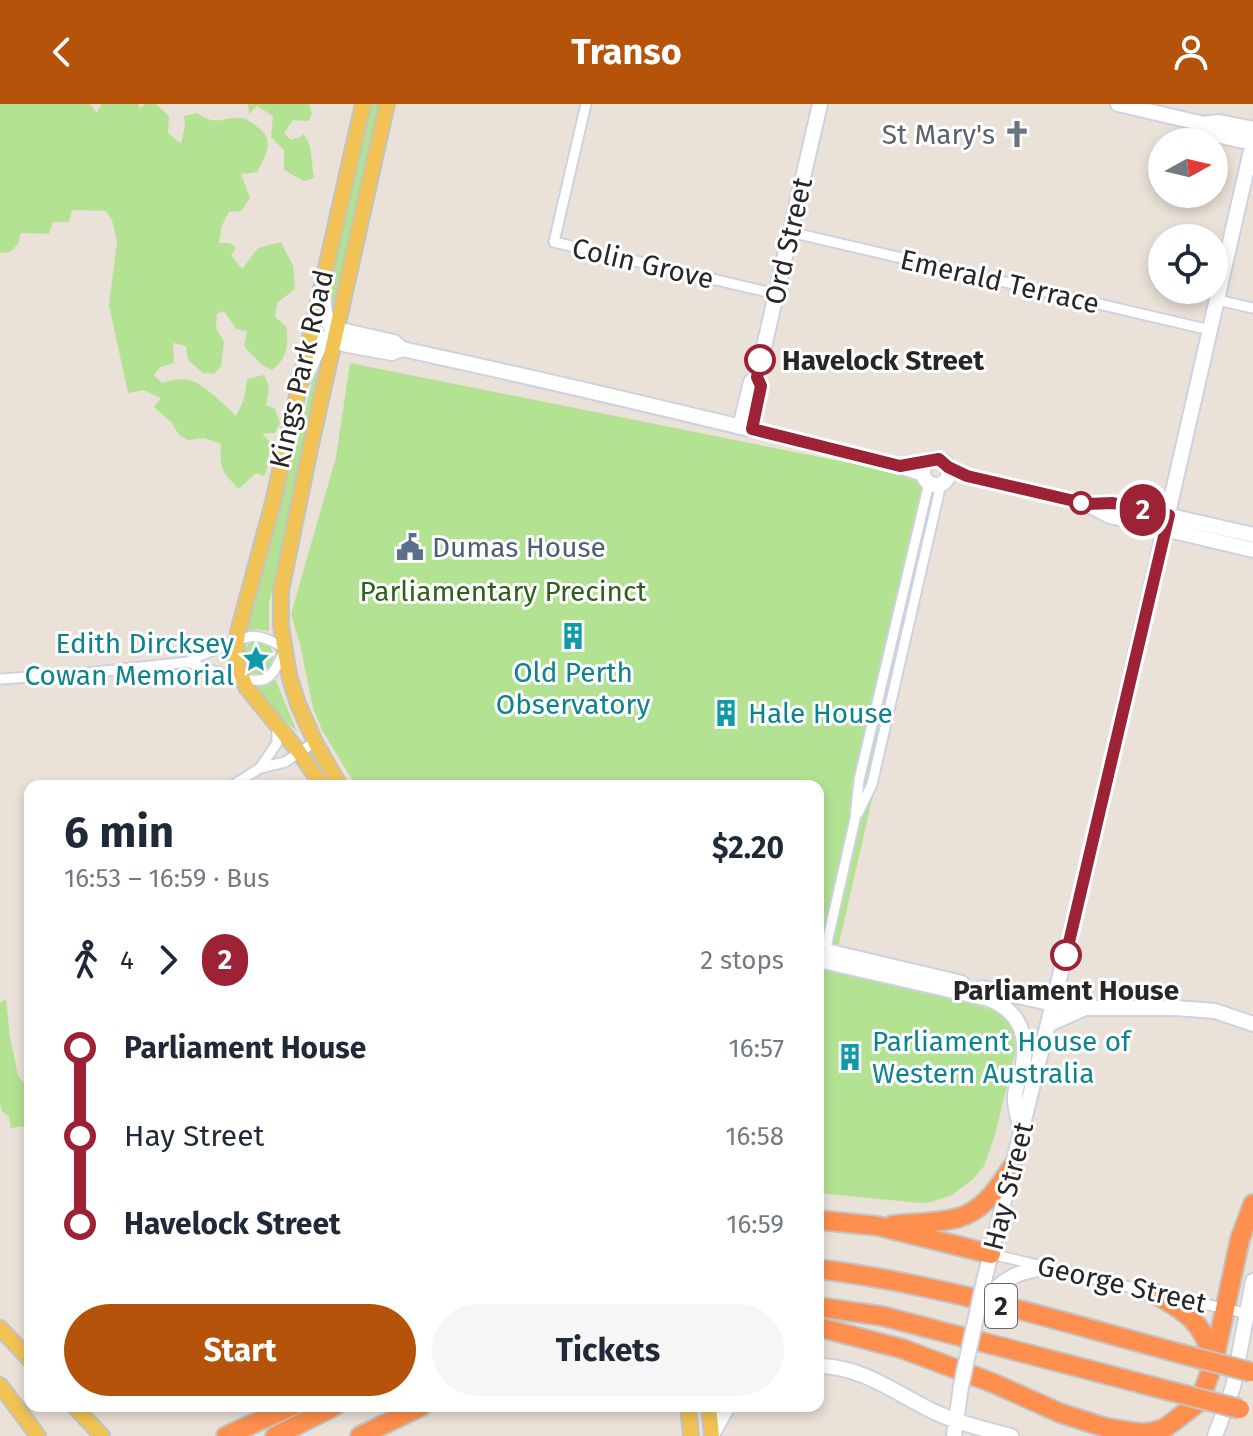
<!DOCTYPE html>
<meta charset="utf-8">
<style>
:root{--surface:#fff;--page:#f6f6f7;--text:#1f2937;--muted:#747a83;--accent:#b45309}
body{margin:0;font-family:"Fira Sans",sans-serif;background:var(--page);color:var(--text);height:100vh;display:flex;flex-direction:column;font-size:30px;white-space:nowrap}
*{box-sizing:border-box;margin:0}
p{font-size:26px;color:var(--muted)}
.icon{flex:none;width:44px;height:44px;fill:none;stroke:currentColor;stroke-width:2;stroke-linecap:round;stroke-linejoin:round}
.map{position:relative;flex:1;overflow:hidden}
.sheet{position:absolute;left:24px;top:676px;width:800px;height:632px;display:flex;flex-direction:column;background:var(--surface);border-radius:16px;box-shadow:0 4px 12px #0003}
.sheet>*{flex:none}
.badge{padding:0 16px;border-radius:26px;font-size:28px;line-height:52px}
.needle{width:52px;rotate:82deg}
.controls{position:absolute;left:1148px;top:24px;display:grid;gap:16px}
.controls a{display:grid;place-items:center;width:80px;height:80px;border-radius:50%;background:var(--surface);box-shadow:0 4px 12px #0003;font-size:40px}
.map>.badge{position:absolute;translate:-50% -50%;box-shadow:0 0 0 4px #fff}
.legs{display:flex;align-items:center;gap:12px;height:88px;padding:0 40px;font-size:26px}
.legs p{margin-inline-start:auto}
.head{display:flex;align-items:center;justify-content:space-between;height:136px;padding:0 40px}
h1{font-size:44px;font-weight:700;line-height:60px}
.primary-button{display:flex;gap:16px;margin-top:auto;padding:16px 40px}
.primary-button a{flex:1;height:92px;border-radius:48px;background:var(--accent);color:#fff;font-size:32px;font-weight:700;line-height:92px;text-align:center}
.primary-button a+a{background:var(--page);color:var(--text)}
ul{padding:0 40px;list-style:none}
li{display:flex;align-items:center;gap:28px;height:88px;font-size:30px}
li i{display:grid;place-items:center;width:12px;height:100%;margin:0 10px;background:currentColor}
li i::after{content:'';width:20px;height:20px;margin:-10px;border:6px solid;border-radius:50%;background:var(--surface)}
li p{margin-inline-start:auto}
li:first-child i{background:linear-gradient(#0000 50%,currentColor 0)}
li:last-child i{background:linear-gradient(currentColor 50%,#0000 0)}
header{display:flex;justify-content:space-between;align-items:center;height:104px;padding:0 40px;background:var(--accent);color:#fff;font-size:36px;font-weight:700}
.map>svg:first-child{display:block}
</style>
<header><svg class="icon" aria-label="back" viewBox="0 0 24 24"><path d="M15 5l-7 7 7 7"/></svg>Transo<svg class="icon" aria-label="person" viewBox="0 0 24 24"><circle cx="12" cy="8" r="4"/><path d="M4 21q1-7 8-7t8 7"/></svg></header>
<div class="map">
<svg width="1253" height="1332" viewBox="0 0 1253 1332">
<rect width="100%" height="100%" fill="#eae1d8"/>
<!-- green -->
<path fill="#b3e292" d="M0,0H90L97,9L101,0H139V5L145,0H156L169,12L168,29L181,40L185,22L184,12L197,9C218,23 219,13 240,14C247,14 252,19 257,23C276,34 266,52 257,68L241,70L250,94L241,107L229,108L222,121L219,139H230L236,144L231,151L242,165L258,144L281,138L293,162L295,185L277,199L275,213L286,222C289,240 287,255 272,266L261,260L244,242L247,227L236,225L224,207L217,210L216,224L224,238L221,262L214,270L203,269L188,256L186,242L173,239L174,259L160,263L154,271L162,279C172,276 185,273 195,278C207,284 226,302 236,312L244,295L247,275L264,271L269,283L266,301L275,305L280,318L275,329L262,330L271,339L267,365L264,372L256,369L239,385C222,368 219,364 221,340L204,334L188,336L179,331L171,318L154,303L161,294L144,286L128,289L109,201L117,138L112,116L106,107L72,106L69,118H53L49,130L21,129L18,140L10,148L0,149Z
M248,0H309L312,9L309,17L293,16L284,29L291,36L298,34L304,30C313,42 311,60 314,74L304,77L284,66V46L271,33L273,12L257,2L249,10Z
M371,0H384L333,214L328,185Z
M327,239L277,473L269,498V527L256,525L247,527L245,525L299,332L319,250Z
M350,259L945,378L834,861L1008,910L1019,932L995,1031L984,1062L973,1075L952,1091L931,1098L921,1099L818,1089V682H356L322,626L313,604L300,540L291,510L336,353Z
M251,537C255,537 261,536 264,538C281,546 273,578 250,569L245,561L243,546Z
M275,576L276,577L297,628L263,595L254,582Z
M6,895L10,933L18,971L30,987V1035L27,1032L23,1022L11,1024L9,1013L2,1007L0,1000V899Z"/>
<g fill="none" stroke-linecap="round" stroke-linejoin="round">
<!-- street casing -->
<g stroke="#cdd2e1" stroke-width="13">
<path id="street" d="M586,0L554,138L776,190
M790,128L1210,226
M1217,196L1253,204
M188,558C203,564 251,581 265,575C275,570 279,557 284,548
M0,575L77,570L188,558C200,551 211,547 223,542C252,531 254,527 283,543
M260,664L277,639V622
M232,682L260,664L285,658L315,638
M858,709L872,680L941,380
M824,852L855,715L859,676L929,379
M991,1150L1155,1189
M1169,1192L1249,1210"/>
</g>
<!-- secondary casing -->
<g stroke="#cdd2e1" stroke-width="18">
<path id="secondary" d="M1118,0L1204,20L1219,18L1253,25
M1204,20L1216,31L1253,39
M323,186C322,207 329,225 343,240L392,249L402,245
M305,273L321,239L327,234L345,227L394,238L402,245C569,281 735,321 900,362L923,370
M740,323L751,278L757,273L820,0
M752,325L761,282L757,273
M923 368a13 13 0 1 1 26 0a13 13 0 1 1-26 0Z
M948,363L967,372L1087,400L1110,412L1253,446
M1087,400L1113,399L1253,431
M818,845L962,879
M818,856L989,895C1019,907 1028,929 1023,961C1021,971 1016,981 1015,991C1014,1001 1018,1012 1020,1022
M982,884L1054,900L1085,904
M1049,920L1085,904H1176L1215,907L1253,920
M984,1177L1087,763L1253,38
M999,1182C1014,1168 1030,1167 1049,1163
M818,1262C864,1262 899,1292 939,1310C962,1320 986,1326 1011,1332
M712,1331L728,1302
M954,1332L961,1282
M1215,1332L1233,1283L1253,1177"/>
</g>
<!-- primary casing -->
<g stroke="#c3c3c3" stroke-width="18">
<path id="primary" d="M322,682L299,648L246,583L237,560L236,547L238,528L273,398L363,0
M340,682L315,638L298,600L289,571L281,522V487L310,345L387,0
M0,1224L30,1256
M0,1281L38,1332
M74,1302L102,1332
M688,1302L691,1332
M709,1302L712,1332"/>
</g>
<!-- highway casing -->
<g stroke="#c3c3c3" stroke-width="22">
<path id="highway" d="M818,1116L878,1122L991,1150
M893,1121C913,1119 951,1119 968,1110C988,1100 1000,1081 1012,1063
M818,1165C942,1180 1062,1218 1182,1250
M1153,1189C1183,1206 1204,1217 1212,1255
M818,1203L882,1212L1170,1287
M818,1223L903,1245L993,1279L1060,1309L1107,1324L1140,1329L1152,1328L1165,1324L1199,1298L1213,1261L1240,1135L1253,1100
M226,1332L292,1302
M275,1332L335,1302
M360,1332L422,1302"/>
</g>
<!-- street -->
<use href="#street" stroke="#fff" stroke-width="9"/>
<!-- secondary -->
<use href="#secondary" stroke="#fff" stroke-width="14"/>
<!-- primary -->
<use href="#primary" stroke="#f1c355" stroke-width="14"/>
<!-- highway -->
<use href="#highway" stroke="#ff8f4e" stroke-width="18"/>
<!-- secondary-bridge casing -->
<g stroke="#cdd2e1" stroke-width="18" stroke-linecap="butt">
<path id="secondary-bridge" d="M978,1205L999,1182
M961,1282L984,1177"/>
</g>
<!-- highway-bridge casing -->
<g stroke="#c3c3c3" stroke-width="22" stroke-linecap="butt">
<path id="highway-bridge" d="M1182,1250L1251,1268
M1170,1287L1240,1305"/>
</g>
<!-- secondary-bridge -->
<use href="#secondary-bridge" stroke="#fff" stroke-width="14"/>
<!-- highway-bridge -->
<use href="#highway-bridge" stroke="#ff8f4e" stroke-width="18"/>
</g>
<g fill="none" stroke-linecap="round" stroke-linejoin="round">
<!-- line-1 casing -->
<g stroke="#fff" stroke-width="18">
<path id="line-1" d="M760,256L757,273L761,282L752,325L900,362L939,355L948,363L967,372L1087,400L1113,399L1169,411L1066,851"/>
</g>
<!-- line-1 -->
<use href="#line-1" stroke="#9d2235" stroke-width="12"/>
</g>
<!-- icons -->
<defs>
<g id="church-bare" transform="scale(2.16)"><path d="M-1.2-6h2.4v3.5h3.3v2.4h-3.3V6h-2.4V-.1h-3.3v-2.4h3.3Z" fill="#6b7280" stroke="#fff" stroke-width="2.5" paint-order="stroke"/></g>
<g id="civic-bare" transform="scale(2.16)"><path d="M-.6-6.5H3V-4.5H.6V-3L4-1V1h2V6H-6V1h2V-1L-.6-3ZM-1.2 2.5V6h2.4V2.5Z" fill="#5c6f8a" stroke="#fff" stroke-width="2.5" paint-order="stroke"/></g>
<g id="building-bare" transform="scale(2.16)"><path d="M-4-6H4V6H1V3H-1V6H-4ZM-2.5-4.3h1.7v1.8h-1.7ZM.8-4.3h1.7v1.8H.8ZM-2.5-1h1.7V.8h-1.7ZM.8-1h1.7V.8H.8Z" fill="#0f9aa8" stroke="#fff" stroke-width="2.5" paint-order="stroke"/></g>
<g id="sight-bare" transform="scale(2.16)"><path d="M0-6L1.8-2.2L6-1.7L2.9 1.2L3.7 5.4L0 3.3L-3.7 5.4L-2.9 1.2L-6-1.7L-1.8-2.2Z" fill="#0f9aa8" stroke="#fff" stroke-width="2.5" paint-order="stroke"/></g>
</defs>
<g fill-rule="evenodd">
<use href="#church-bare" x="1017" y="30"/>
<use href="#civic-bare" x="410" y="443"/>
<use href="#building-bare" x="573" y="532"/>
<use href="#sight-bare" x="256" y="555"/>
<use href="#building-bare" x="726" y="609"/>
<use href="#building-bare" x="850" y="953"/>
</g>
<!-- markers -->
<g fill="#fff" stroke="#9d2235" stroke-width="4">
<circle cx="760" cy="256" r="14"/>
<circle cx="1081" cy="399" r="10"/>
<circle cx="1066" cy="851" r="14"/>
</g>
<g text-anchor="middle" stroke-width="6" stroke-linejoin="round" paint-order="stroke">
<!-- shield labels -->
<rect fill="#fff" stroke="#686868" stroke-width="2" x="985" y="1180" width="32" height="44" rx="6"/>
<g font-size="26" font-weight="bold" fill="#272727">
<text x="1001" y="1211">2</text>
</g>
<!-- worship labels -->
<g font-size="28" fill="#5b616d" stroke="#fff" text-anchor="end">
<text x="995" y="40">St Mary's</text>
</g>
<!-- street labels -->
<g font-size="28" fill="#272727" stroke="#fff">
<text transform="translate(788 137) rotate(-77)" y="10">Ord Street</text>
<text transform="translate(643 159) rotate(13)" y="10">Colin Grove</text>
<text transform="translate(1000 177) rotate(13)" y="10">Emerald Terrace</text>
<text transform="translate(301 265) rotate(-77)" y="10">Kings Park Road</text>
<text transform="translate(1008 1082) rotate(-76)" y="10">Hay Street</text>
<text transform="translate(1122 1180) rotate(13)" y="10">George Street</text>
</g>
<!-- stop labels -->
<g font-size="28" font-weight="bold" fill="#272727" stroke="#fff" text-anchor="start">
<text x="782" y="266">Havelock Street</text>
<text x="1066" y="896" text-anchor="middle">Parliament House</text>
</g>
<!-- service labels -->
<g font-size="28" fill="#4e5e75" stroke="#fff" text-anchor="start">
<text x="432" y="453">Dumas House</text>
</g>
<!-- park labels -->
<g font-size="28" fill="#2c6218" stroke="#fff">
<text x="503" y="497">Parliamentary Precinct</text>
</g>
<!-- culture labels -->
<g font-size="28" fill="#0d838f" stroke="#fff" text-anchor="start">
<text x="234" y="549" text-anchor="end">Edith Dircksey<tspan x="234" dy="32">Cowan Memorial</tspan></text>
<text x="573" y="578" text-anchor="middle">Old Perth<tspan x="573" dy="32">Observatory</tspan></text>
<text x="748" y="619">Hale House</text>
<text x="872" y="947">Parliament House of<tspan x="872" dy="32">Western Australia</tspan></text>
</g>
</g>
</svg>
<div class="controls">
<a><svg class="needle" viewBox="-14 -14 28 28"><path d="M0-13l5 13h-10z" fill="#e53935"/><path d="M0 13l5-13h-10z" fill="#747a83"/></svg></a>
<a><svg class="icon" aria-label="locate" viewBox="0 0 24 24"><circle cx="12" cy="12" r="6"/><path d="M12 2v4M12 18v4M2 12h4M18 12h4"/></svg></a>
</div>
<b class="badge" style="left:1143px;top:406px;background:#9d2235;color:#fff">2</b>
<section class="sheet">
<div class="head"><div><h1>6 min</h1><p>16:53 – 16:59 · Bus</p></div><b>$2.20</b></div>
<div class="legs"><svg class="icon" aria-label="walk" viewBox="0 0 24 24"><circle cx="13" cy="4" r="2"/><path d="M13 8l-2 6 4 7M11 14l-3 7M7 12l3-4h3l4 4"/></svg>4<svg class="icon" aria-label="forward" viewBox="0 0 24 24"><path d="M9 5l7 7-7 7"/></svg><b class="badge" style="background:#9d2235;color:#fff">2</b><p>2 stops</p></div>
<ul>
<li><i style="color:#9d2235"></i><b>Parliament House</b><p>16:57</p></li>
<li><i style="color:#9d2235"></i><span>Hay Street</span><p>16:58</p></li>
<li><i style="color:#9d2235"></i><b>Havelock Street</b><p>16:59</p></li>
</ul>
<div class="primary-button"><a>Start</a><a>Tickets</a></div>
</section>
</div>
